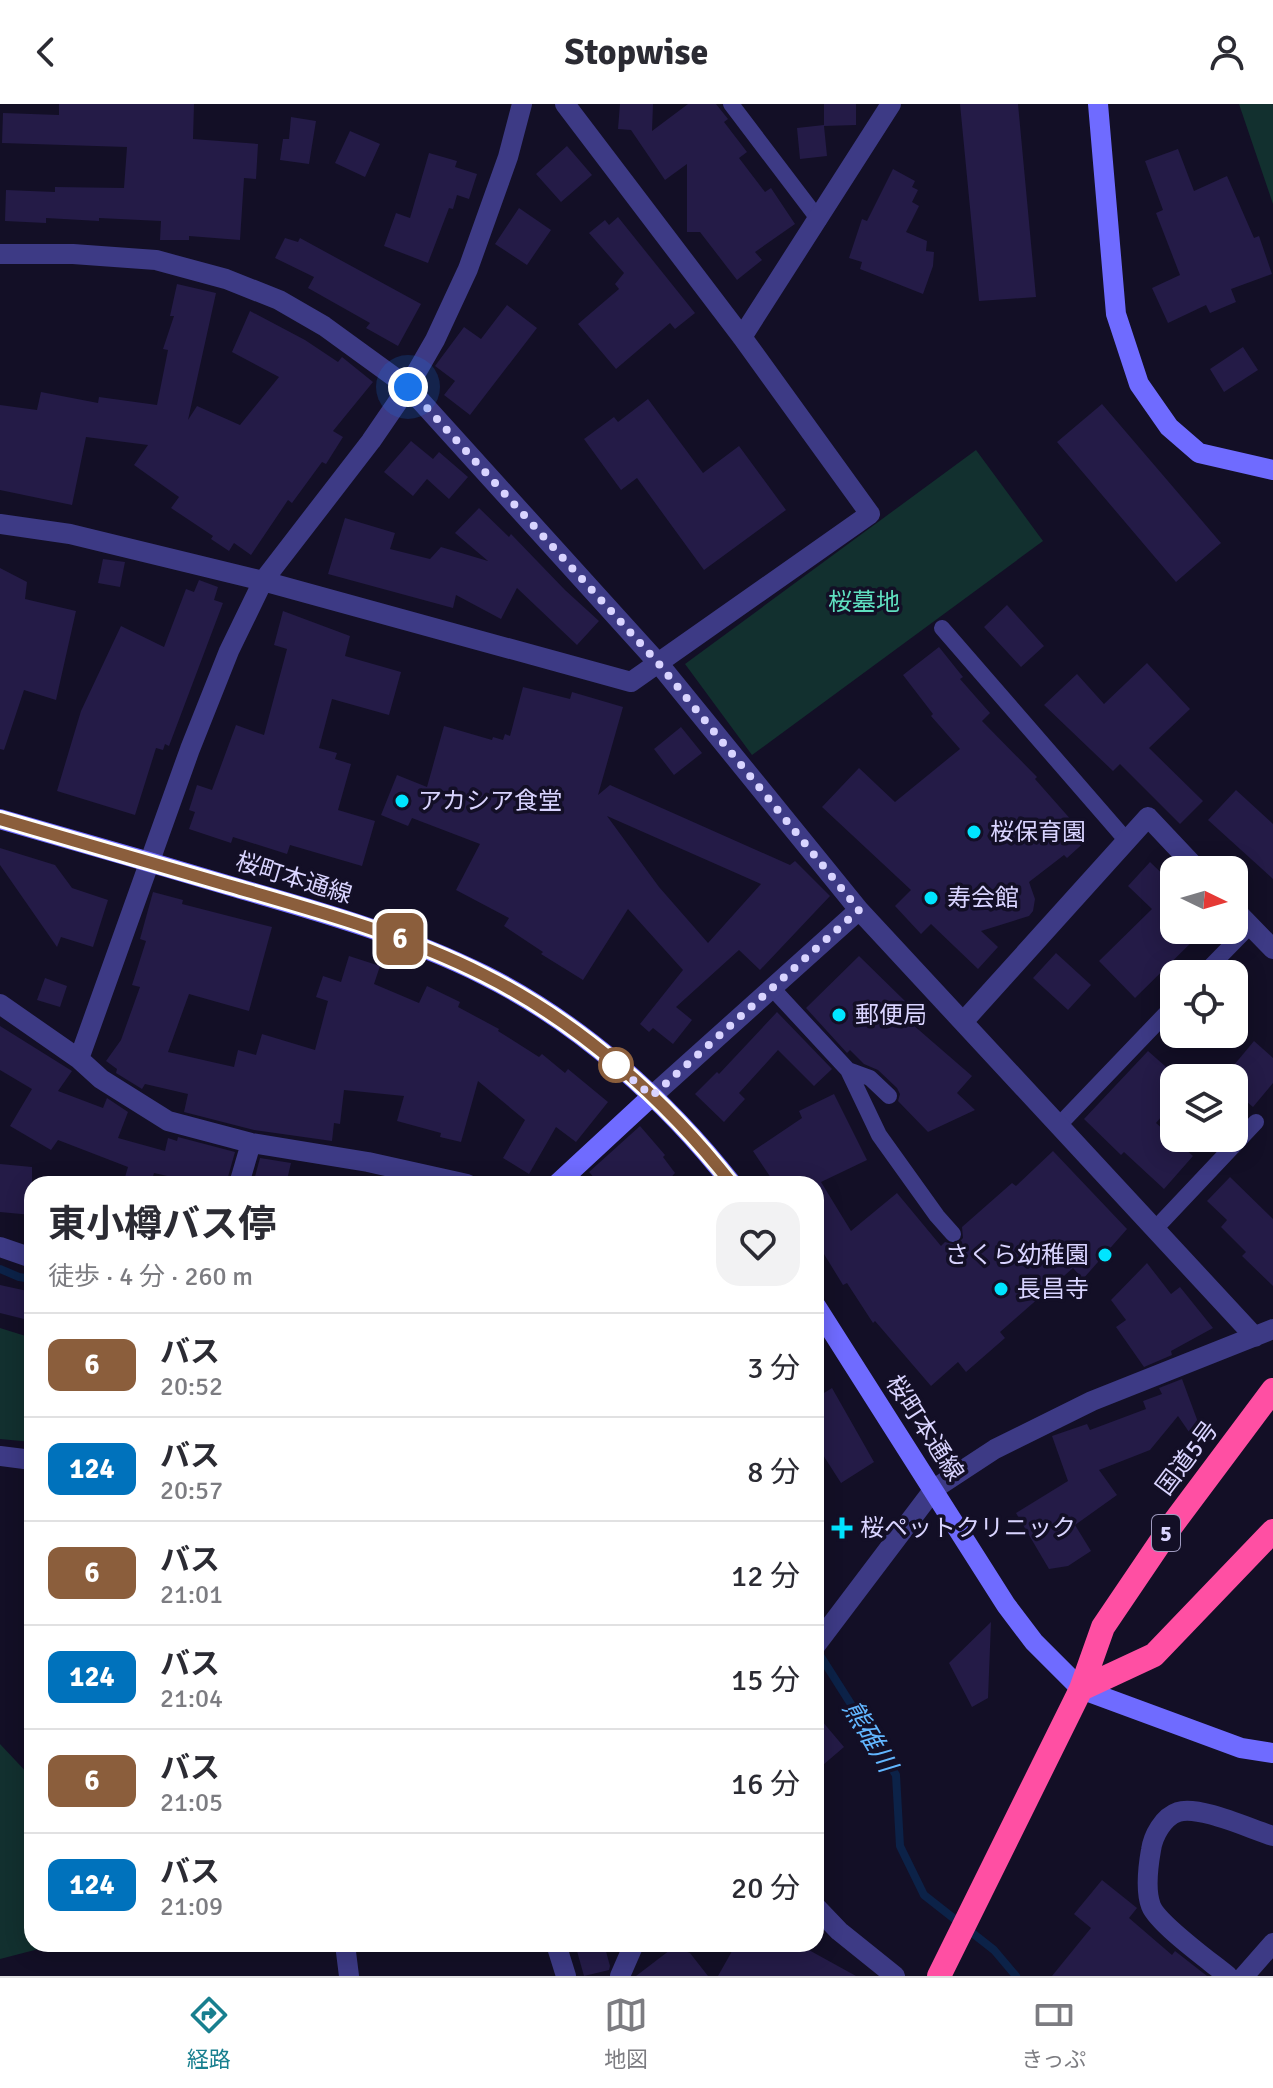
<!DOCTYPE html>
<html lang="ja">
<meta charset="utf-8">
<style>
:root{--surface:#fff;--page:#f2f2f3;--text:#2b2b33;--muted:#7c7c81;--line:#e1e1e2;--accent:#187f8f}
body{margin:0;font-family:Signika,"Noto Sans JP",sans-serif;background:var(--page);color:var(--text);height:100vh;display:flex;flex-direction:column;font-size:30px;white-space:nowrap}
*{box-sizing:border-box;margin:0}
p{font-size:26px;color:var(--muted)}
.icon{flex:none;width:44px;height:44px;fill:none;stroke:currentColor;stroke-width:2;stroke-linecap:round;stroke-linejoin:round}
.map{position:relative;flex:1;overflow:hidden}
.panel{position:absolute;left:24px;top:1072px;width:800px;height:776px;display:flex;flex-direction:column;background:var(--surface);border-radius:24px;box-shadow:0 4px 20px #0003}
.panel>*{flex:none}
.badge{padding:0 16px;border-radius:12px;font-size:28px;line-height:52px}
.needle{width:52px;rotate:95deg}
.tools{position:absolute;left:1160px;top:752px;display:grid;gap:16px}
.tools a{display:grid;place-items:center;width:88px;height:88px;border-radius:16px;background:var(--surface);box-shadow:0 4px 20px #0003;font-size:40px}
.you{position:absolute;width:40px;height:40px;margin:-20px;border:6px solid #fff;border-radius:50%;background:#1a73e8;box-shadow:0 0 0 12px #1a73e833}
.map>.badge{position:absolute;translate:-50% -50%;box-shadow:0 0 0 4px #fff}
.round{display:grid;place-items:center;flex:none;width:84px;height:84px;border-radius:24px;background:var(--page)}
.head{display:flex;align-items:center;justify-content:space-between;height:136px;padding:0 24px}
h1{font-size:38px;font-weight:700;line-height:60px}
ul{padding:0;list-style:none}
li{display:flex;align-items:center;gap:24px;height:104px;padding:0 24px;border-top:2px solid var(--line)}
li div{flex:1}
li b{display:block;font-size:30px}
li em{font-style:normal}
li .badge{min-width:88px;font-weight:700;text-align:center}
header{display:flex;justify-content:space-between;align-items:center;height:104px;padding:0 24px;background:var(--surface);font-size:36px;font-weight:700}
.dock{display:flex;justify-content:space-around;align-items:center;height:112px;border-top:2px solid var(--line);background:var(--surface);font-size:22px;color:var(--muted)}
.dock a{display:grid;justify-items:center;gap:4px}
.dock .current{color:var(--accent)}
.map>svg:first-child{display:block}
</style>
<header><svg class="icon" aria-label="back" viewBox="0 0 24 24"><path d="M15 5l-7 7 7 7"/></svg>Stopwise<svg class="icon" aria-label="person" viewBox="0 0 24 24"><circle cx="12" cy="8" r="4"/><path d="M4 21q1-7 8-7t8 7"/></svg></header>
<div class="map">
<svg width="1273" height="1872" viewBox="0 0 1273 1872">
<rect width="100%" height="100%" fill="#130f26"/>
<!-- green -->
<path fill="#12302f" d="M1239,0H1273V100Z
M976,346L1043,437L752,651L685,560Z
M0,1224L32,1234V1338L0,1335Z
M0,1640L32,1674V1840H58L0,1855Z"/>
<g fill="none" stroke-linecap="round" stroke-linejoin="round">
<!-- stream -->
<path stroke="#0c2248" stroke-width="8" d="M0,1165L19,1173L32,1175
M816,1545L896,1671L900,1742L924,1791L994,1846L1016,1872"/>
</g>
<!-- building -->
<path fill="#241b47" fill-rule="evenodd" d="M59,0H194L193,35L258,40L256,75L244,74L240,136L189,132V136H160L161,117L99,114V117L46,114V119L5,117L6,86L55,88V83L124,84L127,43L2,39L3,9L59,11Z
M620,0H653L652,27L688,0H716L728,15L724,18L747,48L739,54L765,88L771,84L795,120L755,148L762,156L737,176L700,128H687V60L665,76L631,26L618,25Z
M824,0H856V21L824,22L827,52L800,55L797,24L824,21Z
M960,0H1018L1036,193L979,197Z
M291,13L316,17L309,60L280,56L283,35H289Z
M350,27L380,40L365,73L335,59Z
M567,42L592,71L561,98L536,70Z
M1178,45L1194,87L1227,72L1254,134L1259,132L1272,170L1231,185L1236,198L1210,209L1206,201L1168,219L1152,184L1180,171L1156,109L1163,106L1145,57Z
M429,49L457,57L455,63L477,70L469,95L457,91L453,105L449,104L428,159L384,142L396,109L410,114Z
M893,65L915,77L912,83L918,86L912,98L919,102L906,128L927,137L926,147L934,148L933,162L923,190L860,165L862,158L849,154L862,115L867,117Z
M519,104L551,126L527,161L495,140Z
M618,113L695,209L675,225L670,219L616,265L578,220L619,185L615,180L624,169L589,129L605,116L609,121Z
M285,134L298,138L300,134L421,200L398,242L366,224L370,219L308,184L314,173L275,154Z
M177,180L216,189L188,316L197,302L240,321L279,273L232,248L250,207L305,236L338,258L342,253L373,278L333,327L343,333L326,360L322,358L292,399L288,396L251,451L234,439L229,447L211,435L213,432L171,404L179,393L134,361L148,341L86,333L72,401L0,386V301L37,306L41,288L98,299L99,293L157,301L168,246L163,245L174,212H170Z
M507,201L537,224L470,311L444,291L455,277L435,262L464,223L481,235Z
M1243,243L1258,266L1224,288L1210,265Z
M648,295L703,369L739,342L786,406L704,466L637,374L621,386L584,335L614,313L618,318Z
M1102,300L1221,439L1176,478L1057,338Z
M411,337L433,355L439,348L468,373L449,395L427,375L413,392L384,368Z
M479,404L509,433L511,430L565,486L599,517L577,541L517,484L501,515L456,491L453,504L328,470L345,414L395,429L390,445L430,455L441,443L488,457L455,429Z
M103,455L125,458L120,483L98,479Z
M0,464L27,478L25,495L76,507L56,596L24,586L4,646L0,645Z
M199,476L218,483L214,496L223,499L169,642L165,640L163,646L156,644L135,711L57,687L81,607L121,522L164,543L186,485L194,488Z
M1007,501L1044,542L1021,563L984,523Z
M283,507L350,532L345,552L401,568L389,611L332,595L319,644L337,649L335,655L351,660L338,706L375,717L362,762L290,741L287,750L233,733L231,739L189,725L195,708L189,706L197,681L212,686L236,621L264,631L287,545L274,541Z
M939,543L963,573L960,575L990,609L982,617L1037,673L1035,675L1088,735L1067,754L1064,751L1029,778L1035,795L1033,807L1029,812L981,827L998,843L978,865L931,820L921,830L895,802L911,786L822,703L859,664L895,698L960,645L931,612L933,610L903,571Z
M1147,559L1190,605L1149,644L1203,697L1180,720L1120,660L1113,667L1044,601L1077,570L1104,600Z
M523,583L570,595L572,588L623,603L598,691L610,681L790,761L795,757L830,792L760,866L739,846L676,903L692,916L673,940L653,924L649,928L640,920L683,866L628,805L583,876L541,850L543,848L504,822L509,814L456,786L480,740L412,714L408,722L381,711L397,671L427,683L444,622L492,636L493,633L503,636L505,630L510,632ZM607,712L761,780L708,839L659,783Z
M681,623L702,649L674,671L654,645Z
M1236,686L1273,720V775L1208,716Z
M0,744L55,761L72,784L108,796L93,843L61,833L57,843L0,761Z
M1150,758L1174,781V826H1204L1135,894L1099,857L1152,805L1128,782Z
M153,788L183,796L182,800L272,823L249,907L189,890L168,948L234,963L238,946L256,951L262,930L315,946L328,897L316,893L323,872L341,878L349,852L380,862L374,880L419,899L427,882L460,898L458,903L499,925L498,927L539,953L542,950L565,969L568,965L608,998L576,1038L556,1023L529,1070L503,1054L525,1016L478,977L461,1038L440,1033L441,1029L397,1017L404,992L344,986L340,1020L334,1019L332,1037L254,1026L184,1008L188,990L145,980L142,985L116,969L117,965L106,957L121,936L140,883L132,881L146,837L140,835Z
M1056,849L1091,881L1068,906L1033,874Z
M859,852L906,898L897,907L972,972L957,989L975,1006L928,1028L898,997L900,990L897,984L878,966L864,960L850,946L847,949L806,904Z
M45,874L67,882L60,903L37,896Z
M777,908L832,965L814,982L778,946L739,989L745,995L724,1018L695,990L717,968L719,970Z
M0,922L72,967L58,987L103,1004L107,994L128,1008L118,1034L165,1047L168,1034L177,1037L178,1033L235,1048L226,1080L186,1073L185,1076L154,1069L151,1080H123L128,1063L58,1036L51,1046L10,1022L32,985L0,966Z
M1254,937L1273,954V979L1253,1003L1234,987V961Z
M1148,947L1174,970V998L1156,1019L1193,1052L1164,1085L1124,1048L1121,1051L1084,1015Z
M834,990L867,1056L821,1078L851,1127L897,1089L941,1142L945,1138L956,1141L963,1134L962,1123L1012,1079L1016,1082L1053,1047L1127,1125L1083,1175L1073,1164L1000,1228L1005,1234L966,1268L958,1258L931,1282L875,1217L873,1219L847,1179L843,1181L816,1137V1080H775L753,1047L802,1014L799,1007Z
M640,1022L665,1051L663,1053L675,1069L665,1080L599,1079L589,1068Z
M260,1054L291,1059L286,1080H253Z
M0,1060L32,1063V1111L0,1108Z
M1230,1073L1273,1115V1182L1242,1152L1246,1148L1221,1123L1227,1116L1207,1097Z
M1147,1159L1171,1190L1180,1183L1213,1224L1171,1247L1172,1251L1144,1263L1116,1223L1126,1216L1111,1196Z
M0,1181L32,1188V1217L0,1209Z
M1182,1275L1205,1337L1198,1341L1178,1312L1150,1346L1099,1366L1117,1391L1075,1421L1091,1447L1068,1462L1049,1465L1016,1409L1068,1377L1052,1332L1087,1320L1090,1326L1146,1305L1143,1297L1162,1290L1159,1284Z
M832,1284L874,1358L841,1379L816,1340V1294Z
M991,1518L988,1594L972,1603L949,1559Z
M816,1610L844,1643L816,1667Z
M1102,1776L1137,1804L1129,1814L1172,1851L1175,1847L1207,1872H1052L1091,1824L1074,1810Z
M575,1840H604L610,1862L609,1866L584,1872Z
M736,1840H798L856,1872H718Z
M674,1843L690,1849L708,1872H636Z"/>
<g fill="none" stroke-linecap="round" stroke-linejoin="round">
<!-- lane -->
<path stroke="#3d3a85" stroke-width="16" d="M731,0L819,116
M942,524L1127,737
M1203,870L1250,822
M772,884L848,966L879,1031L937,1112L953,1130
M848,966L870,974L889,992
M1060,1020L1174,901
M1155,1125L1256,1018"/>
<!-- street -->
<path stroke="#3d3a85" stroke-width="20" d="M0,150H73L156,156L226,175L279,196L324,222L408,283L659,560L859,806L1255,1233
M742,233L891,0
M0,420L70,430L263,477L631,578L870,410L742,233L565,0
M1234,805L1273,845
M0,900L79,955L101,975L168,1017L251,1039L368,1058L467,1080
M963,918L1148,713L1198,766
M79,955L190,645L229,547L263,477L371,337L408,283L435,236L468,165L508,53L522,0
M652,992L859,806
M239,1080L251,1039
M0,1143L32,1154
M0,1352L32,1356
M816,1541L934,1385L995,1345L1092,1297L1273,1225
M816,1803L839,1827L895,1872
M345,1840L349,1872
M556,1840L566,1872
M620,1872L634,1840
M1228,1872C1211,1858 1158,1820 1151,1802C1145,1786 1148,1763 1151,1746C1153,1732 1163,1713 1178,1708C1199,1701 1250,1725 1273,1732
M1244,1872L1273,1839"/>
<!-- secondary -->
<path stroke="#6f6bff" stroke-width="20" d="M1098,0L1116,210L1139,280L1169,323L1199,349L1273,366
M0,715C81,738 163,762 244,786C325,809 408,833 484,871C580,919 666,996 732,1080
M557,1080L652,992
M816,1202L1006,1501L1034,1538L1081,1585L1241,1644L1273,1649"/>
<!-- highway -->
<path stroke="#ff4fa3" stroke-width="24" d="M1081,1585L1154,1551L1273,1427
M939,1872L1081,1585L1103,1523L1172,1421L1273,1286"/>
</g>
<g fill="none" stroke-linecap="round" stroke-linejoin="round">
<!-- line casing -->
<g stroke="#fff" stroke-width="18">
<path id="line" d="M0,715C76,737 151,759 227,781C314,806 403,830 484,871C580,919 666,996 732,1080"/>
</g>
<!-- line -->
<use href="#line" stroke="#8b5e3c" stroke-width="12"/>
<!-- walk -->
<path stroke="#d9d4ff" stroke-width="8" stroke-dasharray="0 14.4" d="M408,283L659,560L859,806L652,992L606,953L616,961"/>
</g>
<!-- markers -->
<g fill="#00e5ff" stroke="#130f26" stroke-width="3">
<circle cx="402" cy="697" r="8"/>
<circle cx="974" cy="728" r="8"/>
<circle cx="931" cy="794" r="8"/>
<circle cx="839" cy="911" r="8"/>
<circle cx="1105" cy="1151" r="8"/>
<circle cx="1001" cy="1185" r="8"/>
<path d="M838 1412h8v8h8v8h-8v8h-8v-8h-8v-8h8z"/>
</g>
<circle fill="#fff" stroke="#8b5e3c" stroke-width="4" cx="616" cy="961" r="16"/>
<g text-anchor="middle" stroke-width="7" stroke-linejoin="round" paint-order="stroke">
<!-- shield labels -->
<rect fill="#130f26" stroke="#9e99be" stroke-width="2" x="1152" y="1411" width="28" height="36" rx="6"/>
<g font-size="22" font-weight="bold" fill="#d9d4ff">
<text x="1166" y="1437">5</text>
</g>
<!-- park labels -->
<g font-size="24" fill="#5fe0c0" stroke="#130f26">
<text x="864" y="506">桜墓地</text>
</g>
<!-- poi labels -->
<g font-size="24" fill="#d9d4ff" stroke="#130f26" text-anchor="start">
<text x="418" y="705">アカシア食堂</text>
<text x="990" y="736">桜保育園</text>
<text x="947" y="802">寿会館</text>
<text x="855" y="919">郵便局</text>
<text x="1089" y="1159" text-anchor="end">さくら幼稚園</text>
<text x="1017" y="1193">長昌寺</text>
<text x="860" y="1432">桜ペットクリニック</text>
</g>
<!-- street labels -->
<g font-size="24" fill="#d9d4ff" stroke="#130f26">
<text transform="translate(294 774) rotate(17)" y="8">桜町本通線</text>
<text transform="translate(925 1324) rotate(57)" y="8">桜町本通線</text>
<text transform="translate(1187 1354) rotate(-53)" y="8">国道5号</text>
</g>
<!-- water labels -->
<g font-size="26" font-style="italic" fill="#62b6ff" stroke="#130f26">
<text transform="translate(870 1632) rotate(59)" y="9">熊碓川</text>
</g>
</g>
</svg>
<div class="tools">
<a><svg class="needle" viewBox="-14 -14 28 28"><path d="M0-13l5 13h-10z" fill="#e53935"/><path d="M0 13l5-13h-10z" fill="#7c7c81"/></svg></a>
<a><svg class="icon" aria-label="locate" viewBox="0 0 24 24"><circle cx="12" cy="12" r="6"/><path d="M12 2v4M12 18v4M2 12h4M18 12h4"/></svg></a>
<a><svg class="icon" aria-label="layers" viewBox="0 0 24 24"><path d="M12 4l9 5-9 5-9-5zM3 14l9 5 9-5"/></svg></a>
</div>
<div class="you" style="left:408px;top:283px"></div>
<b class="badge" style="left:400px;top:835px;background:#8b5e3c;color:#fff">6</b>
<section class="panel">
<div class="head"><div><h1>東小樽バス停</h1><p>徒歩 · 4 分 · 260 m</p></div><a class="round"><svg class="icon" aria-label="heart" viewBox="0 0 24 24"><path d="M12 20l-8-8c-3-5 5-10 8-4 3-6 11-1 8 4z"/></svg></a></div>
<ul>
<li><span class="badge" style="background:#8b5e3c;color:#fff">6</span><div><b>バス</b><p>20:52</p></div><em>3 分</em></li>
<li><span class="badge" style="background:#0072bc;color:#fff">124</span><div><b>バス</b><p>20:57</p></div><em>8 分</em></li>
<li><span class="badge" style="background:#8b5e3c;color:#fff">6</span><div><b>バス</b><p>21:01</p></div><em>12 分</em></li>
<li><span class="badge" style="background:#0072bc;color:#fff">124</span><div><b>バス</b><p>21:04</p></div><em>15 分</em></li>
<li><span class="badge" style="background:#8b5e3c;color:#fff">6</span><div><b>バス</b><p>21:05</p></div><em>16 分</em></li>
<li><span class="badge" style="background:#0072bc;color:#fff">124</span><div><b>バス</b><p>21:09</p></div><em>20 分</em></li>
</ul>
</section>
</div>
<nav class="dock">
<a class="current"><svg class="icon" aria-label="directions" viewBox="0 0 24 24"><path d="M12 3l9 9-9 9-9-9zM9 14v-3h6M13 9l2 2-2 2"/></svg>経路</a>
<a><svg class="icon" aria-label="map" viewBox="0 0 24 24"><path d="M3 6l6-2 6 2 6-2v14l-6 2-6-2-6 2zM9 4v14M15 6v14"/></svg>地図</a>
<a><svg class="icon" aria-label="tickets" viewBox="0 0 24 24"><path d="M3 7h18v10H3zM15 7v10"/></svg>きっぷ</a>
</nav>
